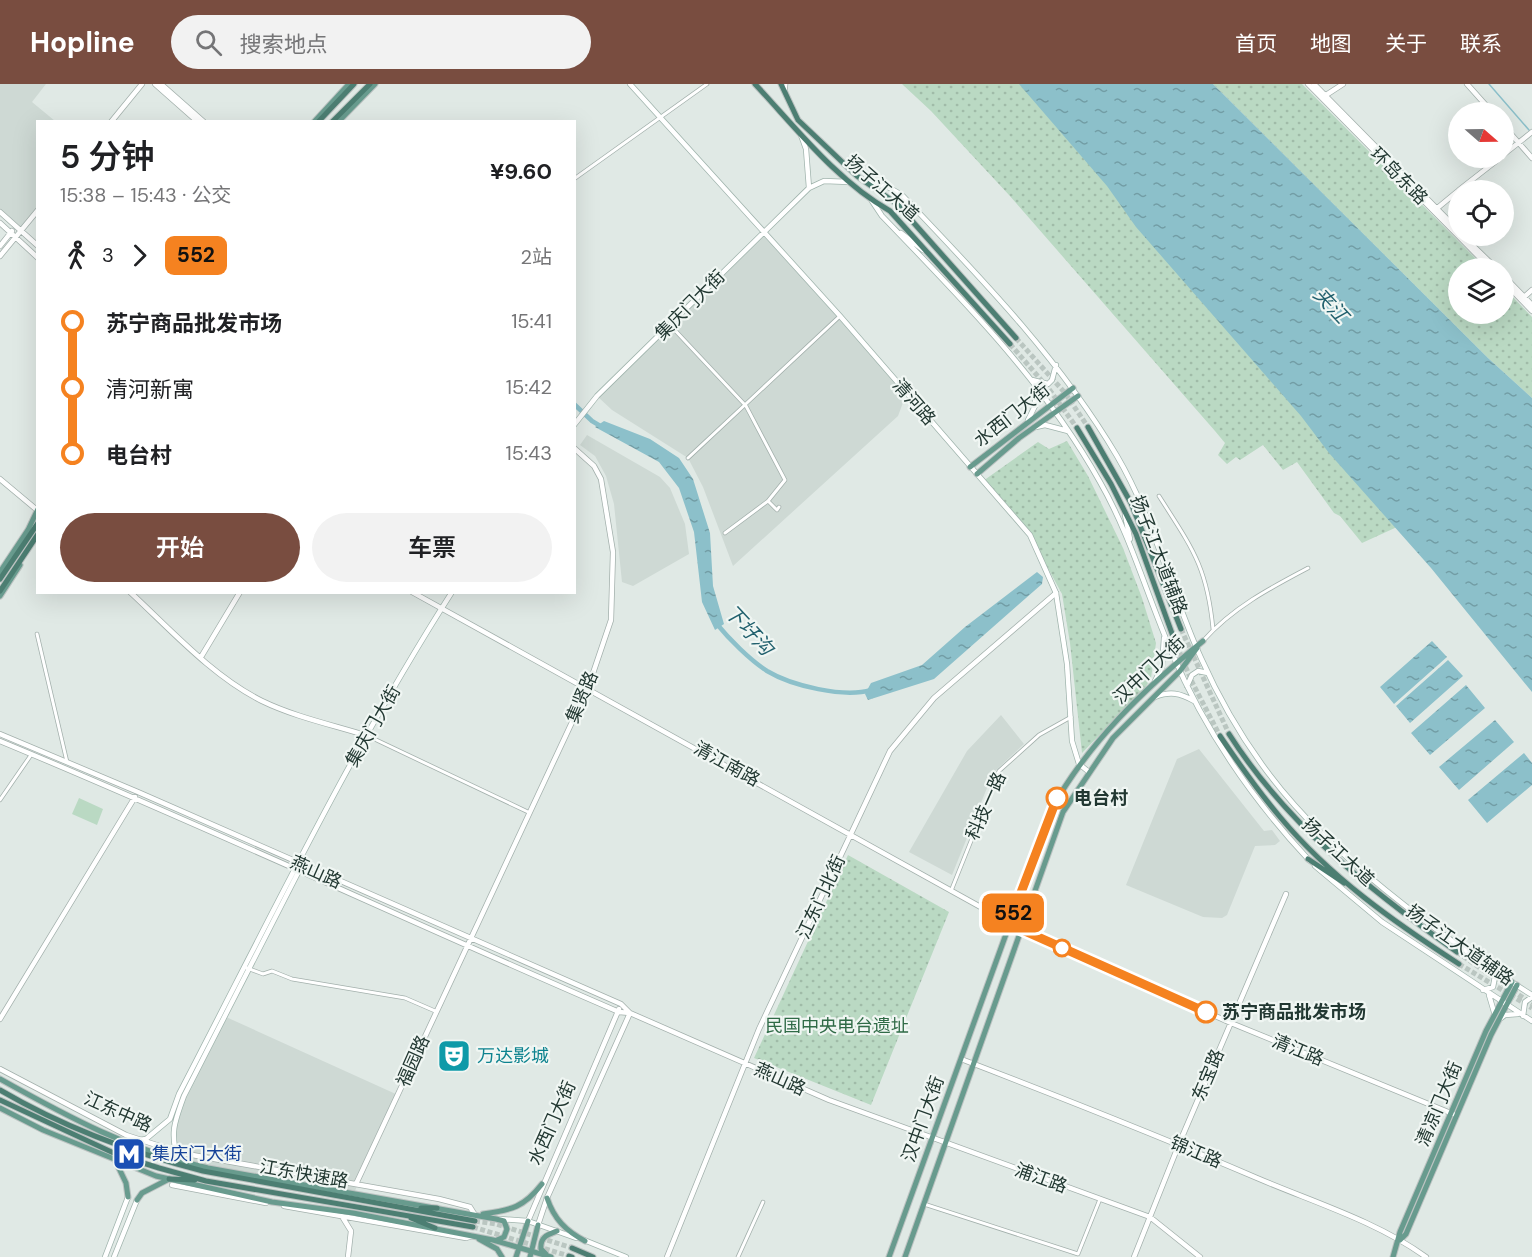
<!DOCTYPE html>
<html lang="zh">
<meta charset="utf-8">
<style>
:root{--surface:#fff;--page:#f2f2f2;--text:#202124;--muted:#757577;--accent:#794d40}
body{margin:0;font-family:"DM Sans","Noto Sans SC",sans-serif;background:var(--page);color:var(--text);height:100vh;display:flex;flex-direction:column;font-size:22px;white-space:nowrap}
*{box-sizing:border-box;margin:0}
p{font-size:20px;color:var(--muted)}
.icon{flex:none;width:33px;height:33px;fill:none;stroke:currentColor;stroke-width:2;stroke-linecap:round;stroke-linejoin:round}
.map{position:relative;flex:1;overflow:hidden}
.side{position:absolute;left:36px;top:36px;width:540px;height:474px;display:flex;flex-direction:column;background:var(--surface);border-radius:0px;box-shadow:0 6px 24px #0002}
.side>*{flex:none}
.badge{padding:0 12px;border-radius:9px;font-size:21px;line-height:39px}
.needle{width:39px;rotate:110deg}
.buttons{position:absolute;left:1448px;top:18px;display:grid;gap:12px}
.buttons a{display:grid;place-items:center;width:66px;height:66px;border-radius:50%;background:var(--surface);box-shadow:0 6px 24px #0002;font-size:30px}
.map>.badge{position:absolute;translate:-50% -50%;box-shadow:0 0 0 3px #fff}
.legs{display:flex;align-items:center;gap:9px;height:66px;padding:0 24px;font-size:20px}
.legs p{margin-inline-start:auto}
.summary{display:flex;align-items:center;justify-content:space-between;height:102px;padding:0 24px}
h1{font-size:33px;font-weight:600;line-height:45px}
.cta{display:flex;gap:12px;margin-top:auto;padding:12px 24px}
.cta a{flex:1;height:69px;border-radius:36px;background:var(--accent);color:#fff;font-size:24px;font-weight:600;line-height:69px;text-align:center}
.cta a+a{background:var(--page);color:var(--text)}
ul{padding:0 24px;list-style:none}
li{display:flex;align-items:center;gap:21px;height:66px;font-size:22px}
li i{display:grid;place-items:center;width:9px;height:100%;margin:0 8px;background:currentColor}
li i::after{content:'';width:15px;height:15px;margin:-8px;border:4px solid;border-radius:50%;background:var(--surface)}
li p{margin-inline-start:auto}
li:first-child i{background:linear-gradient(#0000 50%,currentColor 0)}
li:last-child i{background:linear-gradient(currentColor 50%,#0000 0)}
header{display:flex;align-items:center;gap:36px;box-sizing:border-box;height:84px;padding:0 30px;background:var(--accent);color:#fff}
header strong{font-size:28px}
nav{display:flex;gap:33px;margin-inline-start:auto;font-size:21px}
.search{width:420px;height:54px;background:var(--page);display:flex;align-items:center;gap:15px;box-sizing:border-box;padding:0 21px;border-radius:33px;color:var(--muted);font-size:22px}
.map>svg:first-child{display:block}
</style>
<header>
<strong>Hopline</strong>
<div class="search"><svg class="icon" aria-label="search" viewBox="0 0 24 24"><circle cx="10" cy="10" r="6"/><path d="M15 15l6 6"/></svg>搜索地点</div>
<nav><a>首页</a><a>地图</a><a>关于</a><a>联系</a></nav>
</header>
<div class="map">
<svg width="1532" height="1173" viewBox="0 0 1532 1173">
<defs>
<pattern id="grass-dots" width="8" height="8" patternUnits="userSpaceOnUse" patternTransform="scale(1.5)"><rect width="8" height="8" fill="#bad9c3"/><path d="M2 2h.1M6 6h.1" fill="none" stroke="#a0bba8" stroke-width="1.8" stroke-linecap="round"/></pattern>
<pattern id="water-ripples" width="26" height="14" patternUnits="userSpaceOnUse" patternTransform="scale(1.5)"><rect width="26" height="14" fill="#8cc0ca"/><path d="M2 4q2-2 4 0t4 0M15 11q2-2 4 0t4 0" fill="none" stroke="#729da5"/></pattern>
</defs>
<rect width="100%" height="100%" fill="#e0e9e5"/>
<!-- built -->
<path fill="#ced9d4" d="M0,0H46L32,18L55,37L38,38L37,126L20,147L0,128Z
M764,149L907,308L898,332L733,482L703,403L688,374L612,326L597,312Z
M587,351L660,393L670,404L685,440L689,470L633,502L622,498L614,420L606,392L595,372L580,361Z
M1001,631L1024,660L993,689L952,791L909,768L967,667Z
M1199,665L1264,747L1272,746L1280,757L1275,761L1255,762L1227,831L1222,834L1203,833L1126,801L1177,675Z
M226,933L398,1011L354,1109L178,1077L172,1056L184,1012Z"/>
<!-- grass -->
<path fill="url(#grass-dots)" d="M902,0H1031L1397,443L1362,459L1340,432L1334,429L1297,378L1283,386L1263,361L1240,376L1236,373L1227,380L1218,371L1225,359L1215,347L1009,111L931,27Z
M1213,0H1302L1485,184H1458V230H1503V203L1532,233V314L1488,274Z
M1067,357L1088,392L1123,464L1142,514L1156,559L1151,594L1145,604L1082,669L1070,559L1062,510L1030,451L983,397L1038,358L1049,365Z
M848,771L949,828L871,1021L754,974Z"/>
<!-- garden -->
<path fill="#bad9c3" d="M79,714L103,725L97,741L72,730Z"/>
<!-- water -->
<path fill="url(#water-ripples)" d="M1019,0H1213L1488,274L1532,314V608L1431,484L1329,369L1301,332L1136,143L1107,102Z
M604,337L650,355L679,374L693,395L710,449L713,502L724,540L715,546L702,518L694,448L679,404L659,378L595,343Z
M1037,488L1043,493L1042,500L934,595L868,616L865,610L871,599L922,581L965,543Z
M1432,557L1447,573L1394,620L1380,603Z
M1448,576L1463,592L1410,639L1396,622Z
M1466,601L1485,624L1430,671L1411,649Z
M1495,636L1514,658L1459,706L1439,683Z
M1524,669L1532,679V701L1487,739L1468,716Z"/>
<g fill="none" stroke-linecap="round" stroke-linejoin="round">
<!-- stream -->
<path stroke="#8cc0ca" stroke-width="1.5" d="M1489,0L1529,46"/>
<!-- canal -->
<path stroke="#8cc0ca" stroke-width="4.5" d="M574,320L592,337L602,343
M716,539C729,555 750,576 767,587C792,602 844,614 871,606"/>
<!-- trunk-tunnel -->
<path stroke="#bac6c1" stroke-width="5" stroke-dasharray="5 2.5" stroke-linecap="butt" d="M1016,254L1065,309L1088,343
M1010,260L1049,305L1077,344
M1181,545L1229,650
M1174,555L1192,598L1220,652
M1457,868L1532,920
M1459,880L1532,924
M475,1137L496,1140L572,1164
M473,1143L569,1172"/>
<!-- minor casing -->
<g stroke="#a3b0ac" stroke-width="4.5">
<path id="minor" d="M785,8L786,0
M574,95L707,0
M670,241L746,322L785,396L768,417L725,449
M688,374L840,232
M1159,412C1192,464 1207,482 1213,545
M768,417L777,426L779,423
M37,550L67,678
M1203,557C1232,524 1270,504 1308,484
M368,652L528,728
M0,716L31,671
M951,807L999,687L1039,651L1071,633
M244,883L263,890L272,887L292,895L405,914L435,927
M924,1120L1078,1170L1100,1115
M738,1173L763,1118"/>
</g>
<!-- tertiary casing -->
<g stroke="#a3b0ac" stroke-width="6">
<path id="tertiary" d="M155,0L198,38
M161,0L204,38
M1308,0L1490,184
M1314,0L1458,146
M1467,0L1492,28
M1323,13L1343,0
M111,38L142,0
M1503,41L1532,74
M1503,71L1532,48
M1459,106L1500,74
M1435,126L1458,107
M0,128L38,162
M0,139L38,174
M1463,152L1496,184
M0,162L12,147
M0,172L38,126
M1503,191L1532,221
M1503,197L1532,227
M1523,214L1532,206
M0,395L37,426
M130,508C170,545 212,592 262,617C295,633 333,641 368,652
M412,508L1022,846L1231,939L1453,1030
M201,573L240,508
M0,650L138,708L621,920L630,929
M0,657C208,743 412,839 619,928L630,929L829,1016L1150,1133L1200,1173
M0,935L135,713
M961,975C1060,1013 1159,1052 1257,1094C1313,1118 1376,1137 1426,1173
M0,985L126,1051L181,1069L439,1115L470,1123L475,1131
M356,1100L588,604L611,536L613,468L601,395L594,382L574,364
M172,1101L266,1119
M284,1122L466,1154L472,1152
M343,1134L351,1147L348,1173
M528,1137L619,925
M538,1141L547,1114L630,929
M667,1173L759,945L890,667L934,614L1056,509
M1134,1173L1179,1060L1286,810"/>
</g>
<!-- secondary casing -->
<g stroke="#a0b4ad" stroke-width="6">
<path id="secondary" d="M630,0L840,232L1030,451L1056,509L1067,580L1072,657L1079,680L1089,688
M801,51L806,65L809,104
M868,98L888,103L902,111C980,193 1059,274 1117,372C1154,435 1171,508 1201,574C1254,693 1323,760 1425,837C1460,863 1495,888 1532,911
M872,117L882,132C962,215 1043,296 1100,398C1131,452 1147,512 1172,569C1205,647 1252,715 1309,776
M901,149L923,166
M1032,296L1048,300L1052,296L1056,281
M1028,336L1035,322V303
M574,341L597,312L809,104L824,97L849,98
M1036,343L1045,341L1068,347
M1134,422L1147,440
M1125,431L1130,455
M1155,597L1162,583L1164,554
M1187,602L1192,591L1198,587L1208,589
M1155,613C1170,607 1180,609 1194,617
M1315,782L1382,838L1532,937
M1483,906L1493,903L1496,887
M1489,911L1494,928
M1523,932L1525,918L1532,913
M1501,934L1505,931L1518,930
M126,1058L146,1055L170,1035L179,1010C267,841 349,669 452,508
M178,1077C170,1049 174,1039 184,1012L302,781
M500,1135L528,1137L576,1154
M584,1156L626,1173
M105,1173L128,1113
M114,1173L137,1116"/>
</g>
<!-- primary casing -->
<g stroke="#bdc3c2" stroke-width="7">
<path id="primary" d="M314,38L349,0
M338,38L375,0
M970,383L1073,304
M977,390L1019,354L1078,312
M0,488L28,446L38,425
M0,512L20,481
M0,995C68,1033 131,1067 208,1084L496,1135L504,1137L507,1145L504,1153L497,1156
M0,1024L43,1046L156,1092L272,1118L353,1129L493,1156L551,1173
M115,1076L126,1099L128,1113
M547,1114C554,1135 566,1147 585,1157
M137,1116L142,1109L169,1095
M483,1130C512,1126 524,1123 542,1100
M479,1155L497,1165L502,1173
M1400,1156L1406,1150L1491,951L1517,901
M546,1170L541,1165C540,1153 547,1151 557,1147
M516,1173L528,1137
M530,1173L538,1141
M889,1173L1051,726C1088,659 1144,605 1203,557
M905,1173L1063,728L1113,654L1180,587L1197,564
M1393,1173L1400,1148L1486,947L1512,898"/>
</g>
<!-- trunk casing -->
<g stroke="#bdc3c2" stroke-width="7">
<path id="trunk" d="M755,0C796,44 837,97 890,127L1010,260
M781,0L798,36L857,92L897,120L1016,254
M318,38L354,0
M332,38L370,0
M1088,343L1131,419L1181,545
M1077,344L1111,400L1136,450L1174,555
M0,495L38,439
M0,507L38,450
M1229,650C1287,741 1370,806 1457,868
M1220,652C1239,680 1258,707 1280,733C1330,793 1394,838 1459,880
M1320,750L1330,766
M1308,775L1344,799
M0,1006C63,1043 133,1069 203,1087L475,1137
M0,1016L118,1071L159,1084L206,1097L473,1143
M169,1095L195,1096
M421,1124H437
M411,1134L435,1144
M572,1164L593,1173
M569,1172L572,1173"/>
</g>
<!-- minor -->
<use href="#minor" stroke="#fff" stroke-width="3"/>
<!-- tertiary -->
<use href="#tertiary" stroke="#fff" stroke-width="4.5"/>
<!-- secondary -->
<use href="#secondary" stroke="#fff" stroke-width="4.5"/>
<!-- primary -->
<use href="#primary" stroke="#689b8e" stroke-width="5"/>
<!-- trunk -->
<use href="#trunk" stroke="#4c7e72" stroke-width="5"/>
</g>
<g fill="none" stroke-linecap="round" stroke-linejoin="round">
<!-- line-1 casing -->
<g stroke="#fff" stroke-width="14">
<path id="line-1" d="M1057,714L1009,840L1206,928"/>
</g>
<!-- line-1 -->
<use href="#line-1" stroke="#f58220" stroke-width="9"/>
</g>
<!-- icons -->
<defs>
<g id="theatre-square" transform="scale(1.725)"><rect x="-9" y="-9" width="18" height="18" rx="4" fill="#0f9aa8" stroke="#f0f6f3"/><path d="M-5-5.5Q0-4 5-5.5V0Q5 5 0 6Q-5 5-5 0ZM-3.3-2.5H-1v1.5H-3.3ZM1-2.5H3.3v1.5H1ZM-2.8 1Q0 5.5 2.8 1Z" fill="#fff"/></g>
<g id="metro-square" transform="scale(1.725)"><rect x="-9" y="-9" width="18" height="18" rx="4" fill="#1a4fb4" stroke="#f0f6f3"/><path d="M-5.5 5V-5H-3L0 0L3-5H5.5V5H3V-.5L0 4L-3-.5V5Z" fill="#fff"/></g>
</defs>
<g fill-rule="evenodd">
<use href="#theatre-square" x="454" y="972"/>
<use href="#metro-square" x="129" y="1070"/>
</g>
<!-- markers -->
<g fill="#fff" stroke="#f58220" stroke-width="3">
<circle cx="1057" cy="714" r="10"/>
<circle cx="1062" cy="864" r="8"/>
<circle cx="1206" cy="928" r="10"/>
</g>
<g text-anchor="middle" stroke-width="4.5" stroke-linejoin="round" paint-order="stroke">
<!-- street labels -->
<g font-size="18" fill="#223832" stroke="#f0f6f3">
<text transform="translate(1399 92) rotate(45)" y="6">环岛东路</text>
<text transform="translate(882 104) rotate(41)" y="6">扬子江大道</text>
<text transform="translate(690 221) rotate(-45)" y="6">集庆门大街</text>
<text transform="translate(914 318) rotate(49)" y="6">清河路</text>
<text transform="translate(1012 331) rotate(-38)" y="6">水西门大街</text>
<text transform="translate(1159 471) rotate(69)" y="6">扬子江大道辅路</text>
<text transform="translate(1149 586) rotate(-43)" y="6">汉中门大街</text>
<text transform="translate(582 613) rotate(-67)" y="6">集贤路</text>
<text transform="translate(373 642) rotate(-60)" y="6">集庆门大街</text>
<text transform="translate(727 680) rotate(29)" y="6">清江南路</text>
<text transform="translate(986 722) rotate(-66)" y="6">科技一路</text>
<text transform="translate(1338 768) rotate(43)" y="6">扬子江大道</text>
<text transform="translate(316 788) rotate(24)" y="6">燕山路</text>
<text transform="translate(821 813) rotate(-65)" y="6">江东门北街</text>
<text transform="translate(1460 861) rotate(35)" y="6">扬子江大道辅路</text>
<text transform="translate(1298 966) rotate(22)" y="6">清江路</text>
<text transform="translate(413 977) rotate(-66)" y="6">福园路</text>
<text transform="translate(1208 991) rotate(-67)" y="6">东宝路</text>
<text transform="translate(780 995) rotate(24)" y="6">燕山路</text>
<text transform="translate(1439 1020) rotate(-67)" y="6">清凉门大街</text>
<text transform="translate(118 1028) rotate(24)" y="6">江东中路</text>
<text transform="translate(923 1035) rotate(-70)" y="6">汉中门大街</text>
<text transform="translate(552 1039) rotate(-66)" y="6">水西门大街</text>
<text transform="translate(1196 1068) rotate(23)" y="6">锦江路</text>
<text transform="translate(304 1090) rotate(10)" y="6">江东快速路</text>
<text transform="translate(1041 1094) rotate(20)" y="6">浦江路</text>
</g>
<!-- stop labels -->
<g font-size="18" font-weight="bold" fill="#223832" stroke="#f0f6f3" text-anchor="start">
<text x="1074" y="720">电台村</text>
<text x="1222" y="934">苏宁商品批发市场</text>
</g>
<!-- park labels -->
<g font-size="18" fill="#306b47" stroke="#f0f6f3">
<text x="837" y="948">民国中央电台遗址</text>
</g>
<!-- culture labels -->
<g font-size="18" fill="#0d838f" stroke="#f0f6f3" text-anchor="start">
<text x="477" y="978">万达影城</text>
</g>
<!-- transit labels -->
<g font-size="18" fill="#164399" stroke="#f0f6f3" text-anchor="start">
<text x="152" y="1076">集庆门大街</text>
</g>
<!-- water labels -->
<g font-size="20" font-style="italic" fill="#22616e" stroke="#f0f6f3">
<text transform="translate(1331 221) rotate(47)" y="7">夹江</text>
<text transform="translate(749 546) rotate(47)" y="7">下圩沟</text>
</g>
</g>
</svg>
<div class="buttons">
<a><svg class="needle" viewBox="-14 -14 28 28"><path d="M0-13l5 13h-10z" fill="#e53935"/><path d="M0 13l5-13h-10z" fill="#757577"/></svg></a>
<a><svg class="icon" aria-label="locate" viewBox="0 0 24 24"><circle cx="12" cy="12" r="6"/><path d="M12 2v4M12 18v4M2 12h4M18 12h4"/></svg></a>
<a><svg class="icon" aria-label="layers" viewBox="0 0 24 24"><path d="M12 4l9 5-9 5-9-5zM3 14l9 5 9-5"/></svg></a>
</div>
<b class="badge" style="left:1013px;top:829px;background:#f58220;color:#111">552</b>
<section class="side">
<div class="summary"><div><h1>5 分钟</h1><p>15:38 – 15:43 · 公交</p></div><b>¥9.60</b></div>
<div class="legs"><svg class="icon" aria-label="walk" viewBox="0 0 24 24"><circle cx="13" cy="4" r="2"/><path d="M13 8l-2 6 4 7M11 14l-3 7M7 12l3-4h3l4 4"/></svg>3<svg class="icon" aria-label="forward" viewBox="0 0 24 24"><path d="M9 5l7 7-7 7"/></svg><b class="badge" style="background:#f58220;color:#111">552</b><p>2站</p></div>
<ul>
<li><i style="color:#f58220"></i><b>苏宁商品批发市场</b><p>15:41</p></li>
<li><i style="color:#f58220"></i><span>清河新寓</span><p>15:42</p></li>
<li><i style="color:#f58220"></i><b>电台村</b><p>15:43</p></li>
</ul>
<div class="cta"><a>开始</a><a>车票</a></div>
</section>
</div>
